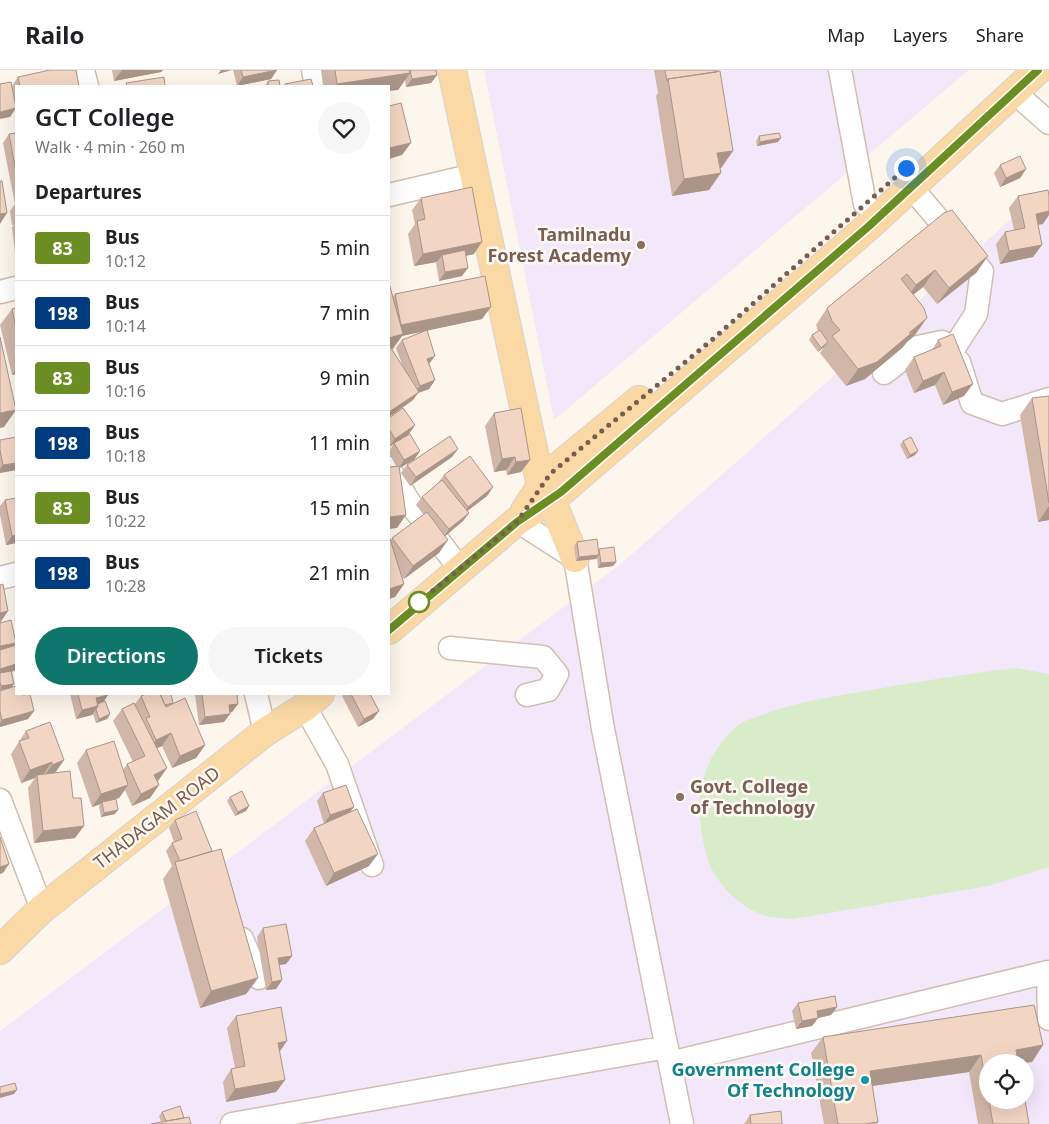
<!DOCTYPE html>
<meta charset="utf-8">
<style>
:root{--surface:#fff;--page:#f6f6f6;--text:#202124;--muted:#757577;--line:#e0e0e0;--accent:#0f766e}
body{margin:0;font-family:"Noto Sans",sans-serif;background:var(--page);color:var(--text);height:100vh;display:flex;flex-direction:column;font-size:19px;white-space:nowrap}
*{box-sizing:border-box;margin:0}
p{font-size:16px;color:var(--muted)}
.icon{flex:none;width:28px;height:28px;fill:none;stroke:currentColor;stroke-width:2;stroke-linecap:round;stroke-linejoin:round}
.map{position:relative;flex:1;overflow:hidden}
.side{position:absolute;left:15px;top:15px;width:375px;height:610px;display:flex;flex-direction:column;background:var(--surface);border-radius:0px;box-shadow:0 5px 20px #0002}
.side>*{flex:none}
.badge{padding:0 10px;border-radius:4px;font-size:18px;line-height:32px}
.controls{position:absolute;left:979px;top:984px;display:grid;gap:10px}
.controls a{display:grid;place-items:center;width:55px;height:55px;border-radius:50%;background:var(--surface);box-shadow:0 5px 20px #0002;font-size:25px}
.you{position:absolute;width:25px;height:25px;margin:-12px;border:4px solid #fff;border-radius:50%;background:#1a73e8;box-shadow:0 0 0 8px #1a73e833}
.map>.badge{position:absolute;translate:-50% -50%;box-shadow:0 0 0 2px #fff}
h2{padding:0 20px;font-size:19px;line-height:45px}
.round{display:grid;place-items:center;flex:none;width:52px;height:52px;border-radius:26px;background:var(--page)}
.overview{display:flex;align-items:center;justify-content:space-between;height:85px;padding:0 20px}
h1{font-size:24px;font-weight:600;line-height:38px}
.primary-button{display:flex;gap:10px;margin-top:auto;padding:10px 20px}
.primary-button a{flex:1;height:58px;border-radius:30px;background:var(--accent);color:#fff;font-size:20px;font-weight:600;line-height:58px;text-align:center}
.primary-button a+a{background:var(--page);color:var(--text)}
ul{padding:0;list-style:none}
li{display:flex;align-items:center;gap:15px;height:65px;padding:0 20px;border-top:1px solid var(--line)}
li div{flex:1}
li b{display:block;font-size:19px}
li em{font-style:normal}
li .badge{min-width:55px;font-weight:700;text-align:center}
header{display:flex;align-items:center;gap:30px;box-sizing:border-box;height:70px;padding:0 25px;background:var(--surface);border-bottom:1px solid var(--line)}
header strong{font-size:24px}
nav{display:flex;gap:28px;margin-inline-start:auto;font-size:18px}
.map>svg:first-child{display:block}
</style>
<header>
<strong>Railo</strong>
<nav><a>Map</a><a>Layers</a><a>Share</a></nav>
</header>
<div class="map">
<svg width="1049" height="1054" viewBox="0 0 1049 1054">
<rect width="100%" height="100%" fill="#fdf6ec"/>
<!-- education -->
<path fill="#f3e8fa" fill-rule="evenodd" d="M484,0H969L554,350Z
M1044,120L1049,147V1054H0V961L622,493ZM988,992H1025V1030H988Z"/>
<!-- green -->
<path fill="#d8ecc9" d="M1016,598L1049,604V797L988,816L793,849C783,848 772,848 763,845C737,836 712,810 706,783C693,735 698,690 738,655C744,650 755,648 762,645C795,632 831,627 865,621C915,612 965,604 1016,598Z"/>
<g fill="none" stroke-linecap="round" stroke-linejoin="round">
<!-- minor casing -->
<g stroke="#d1beb0" stroke-width="25">
<path id="minor" d="M83,0L87,16
M313,0L316,16
M840,0L865,134
M1014,22L1049,53
M389,125L474,105
M0,222L16,218
M959,292L972,333L1002,344L1049,329
M884,303L918,277L942,272L954,278L976,244L982,201L911,117
M389,398L409,432L460,499
M517,451L575,488L603,659L682,1054
M0,508L16,504
M450,578L543,587L557,604L548,620L527,625
M256,624L265,662
M305,637L337,694L372,795
M0,730L42,839
M242,869L259,908
M670,993L1048,902L1049,949
M232,1054L667,977"/>
</g>
<!-- major casing -->
<g stroke="#dad1cd" stroke-width="30">
<path id="major" d="M452,0L541,416L551,429L575,488
M525,440L549,404L639,330
M389,560L517,451L561,422L869,156L1038,0
M0,880L42,839L265,662L305,637L320,624"/>
</g>
<!-- minor -->
<use href="#minor" stroke="#fff" stroke-width="22"/>
<!-- major -->
<use href="#major" stroke="#fbd9a5" stroke-width="28"/>
</g>
<!-- wall -->
<path fill="#d1b7a8" fill-rule="evenodd" d="M112,0H163L161,2L114,11Z
M233,0H277L271,9L237,16Z
M321,0H436L437,5L431,13L406,17L405,10L398,20L389,16H323Z
M654,0H717L733,81L721,98H720L709,120L672,126L656,26L658,23Z
M18,7L79,16H16V36L10,47L12,16Z
M268,11L280,16H265Z
M16,63V183H15L12,157L14,155H12L10,141L15,134L3,73L9,64Z
M759,66L778,72L757,76L756,71Z
M1000,95L1026,99L1020,108L1000,117L994,103Z
M1018,126L1043,154H1038L1033,187L1000,194L996,174L1005,162L1014,160L1009,138Z
M421,128L474,184L466,186L462,206L439,211L436,193L437,192L414,196L408,164L415,154L412,140Z
M944,143L988,186L976,203L937,234L923,217L913,225L915,265L907,272L902,278L865,309L846,316L820,283L824,277L818,282L809,270L812,265L818,261L816,255L827,238Z
M395,224L482,249L427,260L429,294L435,310L429,319L418,323L413,330L389,347V268L393,227ZM423,261L402,270L396,278L403,297L392,280L402,266Z
M16,238V304L12,305L0,255L12,239Z
M938,270L964,326L943,335L935,315L914,323L905,300L914,287L932,280Z
M1049,326V450L1038,452L1020,345L1032,328Z
M494,343L530,390L521,402L507,405L506,400L494,402L485,356Z
M389,348L415,355L409,364L401,369L420,381L414,390L399,398L397,458L396,396L389,383V381L393,375L389,377Z
M0,370L16,400L0,403Z
M903,371L915,385L907,389L900,375Z
M452,387L410,416L401,403L407,395Z
M444,405L493,417L487,426L467,441L469,443L463,451L445,466L439,483L404,509L401,505L404,514L395,527L390,471L392,468L424,445L416,435L422,427L438,413Z
M16,428V473L6,475L0,445V436L5,430Z
M577,472L598,480L599,479L616,492L613,496L598,498L597,488L596,489L576,491L574,476Z
M0,515V552L14,576L16,600L12,602L14,614L11,618L23,625L34,641L28,649L0,657V621L10,618L0,620Z
M70,624H108L104,631L110,644L107,649L96,653L93,644L92,645L76,649Z
M195,624H237L238,634L232,642L230,643L224,652L199,655Z
M343,624H370L379,641L373,649L358,657L342,626Z
M141,626L173,633L205,675L196,688L172,698L162,676L157,678L158,711L159,715L150,728L132,736L125,720L119,728L115,729V744L101,747L99,736L101,734L92,737L77,693L86,680L123,700L127,694L133,692L113,651L122,639L135,634Z
M26,661L64,690L55,703L75,768L34,773L28,718L35,708L21,713L11,684Z
M323,723L354,737L350,742L369,796L326,816L305,771L314,758L324,754L317,731Z
M230,727L249,736L246,741L235,746L227,731Z
M175,750L258,908L246,924L200,938L163,809L172,796L166,781L172,773L174,772L169,758Z
M263,858L292,886L286,894L279,895L282,910L276,919L266,920L257,867Z
M798,933L837,937L831,945L818,948L812,956L796,959L792,941Z
M236,946L285,1010L276,1022L226,1032L223,1012L231,999L235,998L227,958Z
M823,967L1043,975L1032,992H988V1030H1025L1029,1054H978L969,1002L872,1016L878,1052L877,1054H824L811,983Z
M162,1042L184,1048L161,1052L159,1046Z
M750,1045L782,1054H744Z"/>
<!-- shaded-wall -->
<path fill="#aa9588" d="M122,0H163L161,2L114,11Z
M221,0H232L218,4Z
M277,0L271,9L237,16L243,7Z
M410,3L398,20L389,21V16H335L337,14Z
M437,5L431,13L406,17L412,9Z
M16,38L10,47L0,49V42Z
M781,68L778,72L757,76L760,72Z
M411,73L402,85L389,89V78Z
M733,81L721,98L706,100L717,83Z
M1026,99L1020,108L1000,117L1006,108Z
M721,103L709,120L672,126L684,109Z
M1049,141V145L1043,154L1027,157L1036,144Z
M7,143L0,154V144Z
M482,172L474,184L443,190L442,185L437,192L414,196L423,184Z
M1042,175L1033,187L1000,194L1009,181Z
M988,186L976,203L937,234L949,218Z
M468,198L462,206L439,211L445,202Z
M935,200L923,217L904,232L916,215Z
M491,237L482,249L402,266L391,281L389,282V268L392,267L401,255Z
M927,248L915,265L907,272L902,278L865,309L846,316L858,299L909,263Z
M827,273L824,277L818,282L821,278Z
M435,286L429,294L427,289Z
M16,299V304L12,305Z
M944,302L935,315L914,323L923,311Z
M435,310L429,319L418,323L413,330L389,347V342L414,325L420,316Z
M973,314L964,326L943,335L952,322Z
M16,340L4,357L0,358V343Z
M415,355L409,364L394,374V373L389,377L395,369Z
M458,379L452,387L410,416L416,407Z
M420,381L414,390L398,399L404,390Z
M918,381L915,385L907,389L910,385Z
M515,387L506,400L494,402L502,389Z
M530,390L521,402L507,405L516,392Z
M16,393V400L0,403V399L3,395Z
M493,417L487,426L462,445L468,437Z
M1049,436V450L1038,452Z
M469,443L463,451L443,468L449,459Z
M406,445L397,458L389,459V447Z
M16,465V473L6,475L12,466Z
M448,470L439,483L404,509L413,496Z
M599,485L596,489L576,491L579,487Z
M616,492L613,496L598,498L601,493Z
M404,514L395,527L389,529V519Z
M8,541L0,553V543Z
M16,573L10,581L0,584V576Z
M16,594V600L0,605V599Z
M14,614L11,618L0,620L1,616Z
M108,625L102,634L94,636L96,628Z
M238,634L232,642L223,643L229,635Z
M98,636L92,645L76,649L82,640Z
M34,641L28,649L0,657V653L2,650Z
M379,641L373,649L358,657L364,649Z
M110,644L107,649L96,653L99,649Z
M230,644L224,652L199,655L205,647Z
M171,663L162,676L147,683L156,670Z
M205,675L196,688L172,698L180,686Z
M64,690L55,703L43,707L52,695Z
M52,692L43,705H37L35,708L21,713L30,700Z
M167,698L158,711L145,717L154,705Z
M128,715L119,728L102,733V732L101,734L92,737L101,724Z
M159,715L150,728L132,736L141,724Z
M249,736L246,741L235,746L238,742Z
M354,737L348,745L324,754L330,745Z
M118,740L115,744L101,747L104,743Z
M84,756L75,768L34,773L43,761Z
M378,784L369,796L326,816L334,803Z
M9,794L3,803L0,804V797Z
M292,886L286,894L272,896L278,888Z
M258,908L246,924L200,938L211,921Z
M282,910L276,919L266,920L272,912Z
M837,937L831,945L818,948L812,956L796,959L802,951L817,941Z
M287,971L278,984V973Z
M1043,975L1032,992L1025,993L1007,992L1016,980Z
M981,985L969,1002L858,1018L870,1001Z
M285,1010L276,1022L226,1032L235,1019Z
M17,1020L14,1024L0,1028V1024Z"/>
<!-- building -->
<path fill="#f3d5c3" stroke="#aa9588" d="M50,0H76L79,16H20L18,7Z
M241,0H277L243,7Z
M335,0H409L410,3L337,14Z
M410,0H436L437,5L412,9Z
M665,0H717V2L668,9L667,11Z
M720,1L733,81L717,83L721,103L684,109L668,9Z
M164,7L165,16H127L126,13Z
M311,9L313,16H285V14Z
M279,10L280,16H268V11Z
M11,12L16,38L0,42V14Z
M401,33L411,73L389,78V36Z
M16,63V102L9,64Z
M779,63L781,68L760,72L759,66Z
M1020,86L1026,99L1006,108L1000,95Z
M0,111H2L7,143L0,144Z
M472,117L482,172L423,184L417,151L425,149L421,128Z
M1048,120L1049,126V141L1036,144L1042,175L1009,181L1005,162L1025,158L1018,126Z
M952,140L988,186L949,218L935,200L916,215L907,204L901,209L924,238L927,248L909,263L914,261L877,292L858,299L832,266L840,260L832,251L827,238L944,143Z
M465,180L468,198L445,202L442,185Z
M485,206L491,237L401,255L395,224Z
M389,213L403,264L389,268Z
M16,238V258L12,239Z
M427,260L435,286L427,289L435,310L420,316L402,270Z
M820,260L828,272L821,278L812,265Z
M953,264L973,314L952,322L944,302L923,311L914,287L941,276L938,270Z
M0,267L16,340L0,343Z
M389,275L419,322L389,342Z
M1049,326V433L1032,328Z
M403,338L415,355L395,369L389,359V348Z
M521,338L530,390L516,392L515,387L502,389L494,343Z
M410,364L420,381L404,390L394,373Z
M450,366L458,379L416,407L407,395Z
M16,367V393L3,395L0,380V370Z
M911,367L918,381L910,385L903,371Z
M470,386L493,417L468,437L444,405Z
M399,396L406,445L389,447V397Z
M442,410L469,443L449,459L422,427Z
M16,428V465L12,466L5,430Z
M427,442L448,470L413,496L392,468Z
M390,469L404,514L389,519V470Z
M597,469L599,485L579,487L577,472Z
M614,477L616,492L601,493L599,479Z
M3,514L8,541L0,543V515Z
M11,550L16,573L0,576V553Z
M16,575V594L0,599V580Z
M11,601L14,614L1,616L0,612V603Z
M16,616V624H22L23,625L30,624L34,641L2,650L0,641V621Z
M78,624H108V625L96,628L98,636L82,640Z
M146,624H160L166,637L185,628L205,675L180,686L171,663L156,670L146,648L150,647L141,626Z
M160,624H171L173,633L165,635Z
M202,624H237L238,634L229,635L230,644L205,647Z
M351,624H370L379,641L364,649Z
M105,631L110,644L99,649L96,639L98,636L97,634Z
M134,633L167,698L154,705L159,715L141,724L127,694L145,686L122,639Z
M50,652L64,690L52,695V692L30,700L19,671L29,668L26,661Z
M114,671L128,715L101,724L86,680Z
M70,701L73,728H81L84,756L43,761L37,705Z
M346,715L354,737L330,745L323,723Z
M242,721L249,736L238,742L230,727Z
M116,729L118,740L104,743L102,732Z
M357,739L378,784L334,803L314,758Z
M196,741L212,781L180,791L172,773L182,769L175,750Z
M0,767L9,794L0,797Z
M221,779L258,908L211,921L175,792Z
M286,854L292,886L278,888L282,910L272,912L263,858Z
M835,926L837,937L817,941L818,948L802,951L798,933Z
M1034,935L1043,975L1016,980L1018,992H988V1023L981,985L870,1001L878,1052L865,1054H838L823,967Z
M281,937L287,971L278,973L285,1010L235,1019L231,999L245,996L236,946Z
M15,1013L17,1020L0,1024V1017Z
M989,1030H1025L1029,1054H993Z
M180,1036L184,1048L166,1051L162,1042Z
M781,1041L782,1054H751L750,1045Z
M189,1047L191,1054H151Z"/>
<g fill="none" stroke-linecap="round" stroke-linejoin="round">
<!-- line casing -->
<g stroke="#fff" stroke-width="11">
<path id="line" d="M389,560L517,452L561,422L869,156L1038,0"/>
</g>
<!-- line -->
<use href="#line" stroke="#6b8e23" stroke-width="8"/>
<!-- walk -->
<path stroke="#7a5c4d" stroke-width="5" stroke-dasharray="0 9" d="M419,532L517,452L550,404L713,269L906,98"/>
</g>
<!-- markers -->
<g fill="#8d6e63" stroke="#fffaf3" stroke-width="2">
<circle cx="641" cy="175" r="5"/>
<circle cx="680" cy="727" r="5"/>
</g>
<circle fill="#fff" stroke="#6b8e23" stroke-width="2.5" cx="419" cy="532" r="10"/>
<circle fill="#0f9aa8" stroke="#fffaf3" stroke-width="2" cx="865" cy="1010" r="5"/>
<g text-anchor="middle" stroke-width="5" stroke-linejoin="round" paint-order="stroke">
<!-- education labels -->
<g font-size="18" font-weight="bold" fill="#785e54" stroke="#fffaf3" text-anchor="end">
<text x="631" y="171">Tamilnadu<tspan x="631" dy="21">Forest Academy</tspan></text>
<text x="690" y="723" text-anchor="start">Govt. College<tspan x="690" dy="21">of Technology</tspan></text>
</g>
<!-- street labels -->
<g font-size="18" fill="#7a5c4d" stroke="#fffaf3">
<text transform="translate(157 748) rotate(-38)" y="6">THADAGAM ROAD</text>
</g>
<!-- culture labels -->
<g font-size="18" font-weight="bold" fill="#0d838f" stroke="#fffaf3" text-anchor="end">
<text x="855" y="1006">Government College<tspan x="855" dy="21">Of Technology</tspan></text>
</g>
</g>
</svg>
<div class="controls">
<a><svg class="icon" aria-label="locate" viewBox="0 0 24 24"><circle cx="12" cy="12" r="6"/><path d="M12 2v4M12 18v4M2 12h4M18 12h4"/></svg></a>
</div>
<div class="you" style="left:906px;top:98px"></div>
<section class="side">
<div class="overview"><div><h1>GCT College</h1><p>Walk · 4 min · 260 m</p></div><a class="round"><svg class="icon" aria-label="heart" viewBox="0 0 24 24"><path d="M12 20l-8-8c-3-5 5-10 8-4 3-6 11-1 8 4z"/></svg></a></div>
<h2>Departures</h2>
<ul>
<li><span class="badge" style="background:#6b8e23;color:#fff">83</span><div><b>Bus</b><p>10:12</p></div><em>5 min</em></li>
<li><span class="badge" style="background:#003b80;color:#fff">198</span><div><b>Bus</b><p>10:14</p></div><em>7 min</em></li>
<li><span class="badge" style="background:#6b8e23;color:#fff">83</span><div><b>Bus</b><p>10:16</p></div><em>9 min</em></li>
<li><span class="badge" style="background:#003b80;color:#fff">198</span><div><b>Bus</b><p>10:18</p></div><em>11 min</em></li>
<li><span class="badge" style="background:#6b8e23;color:#fff">83</span><div><b>Bus</b><p>10:22</p></div><em>15 min</em></li>
<li><span class="badge" style="background:#003b80;color:#fff">198</span><div><b>Bus</b><p>10:28</p></div><em>21 min</em></li>
</ul>
<div class="primary-button"><a>Directions</a><a>Tickets</a></div>
</section>
</div>
